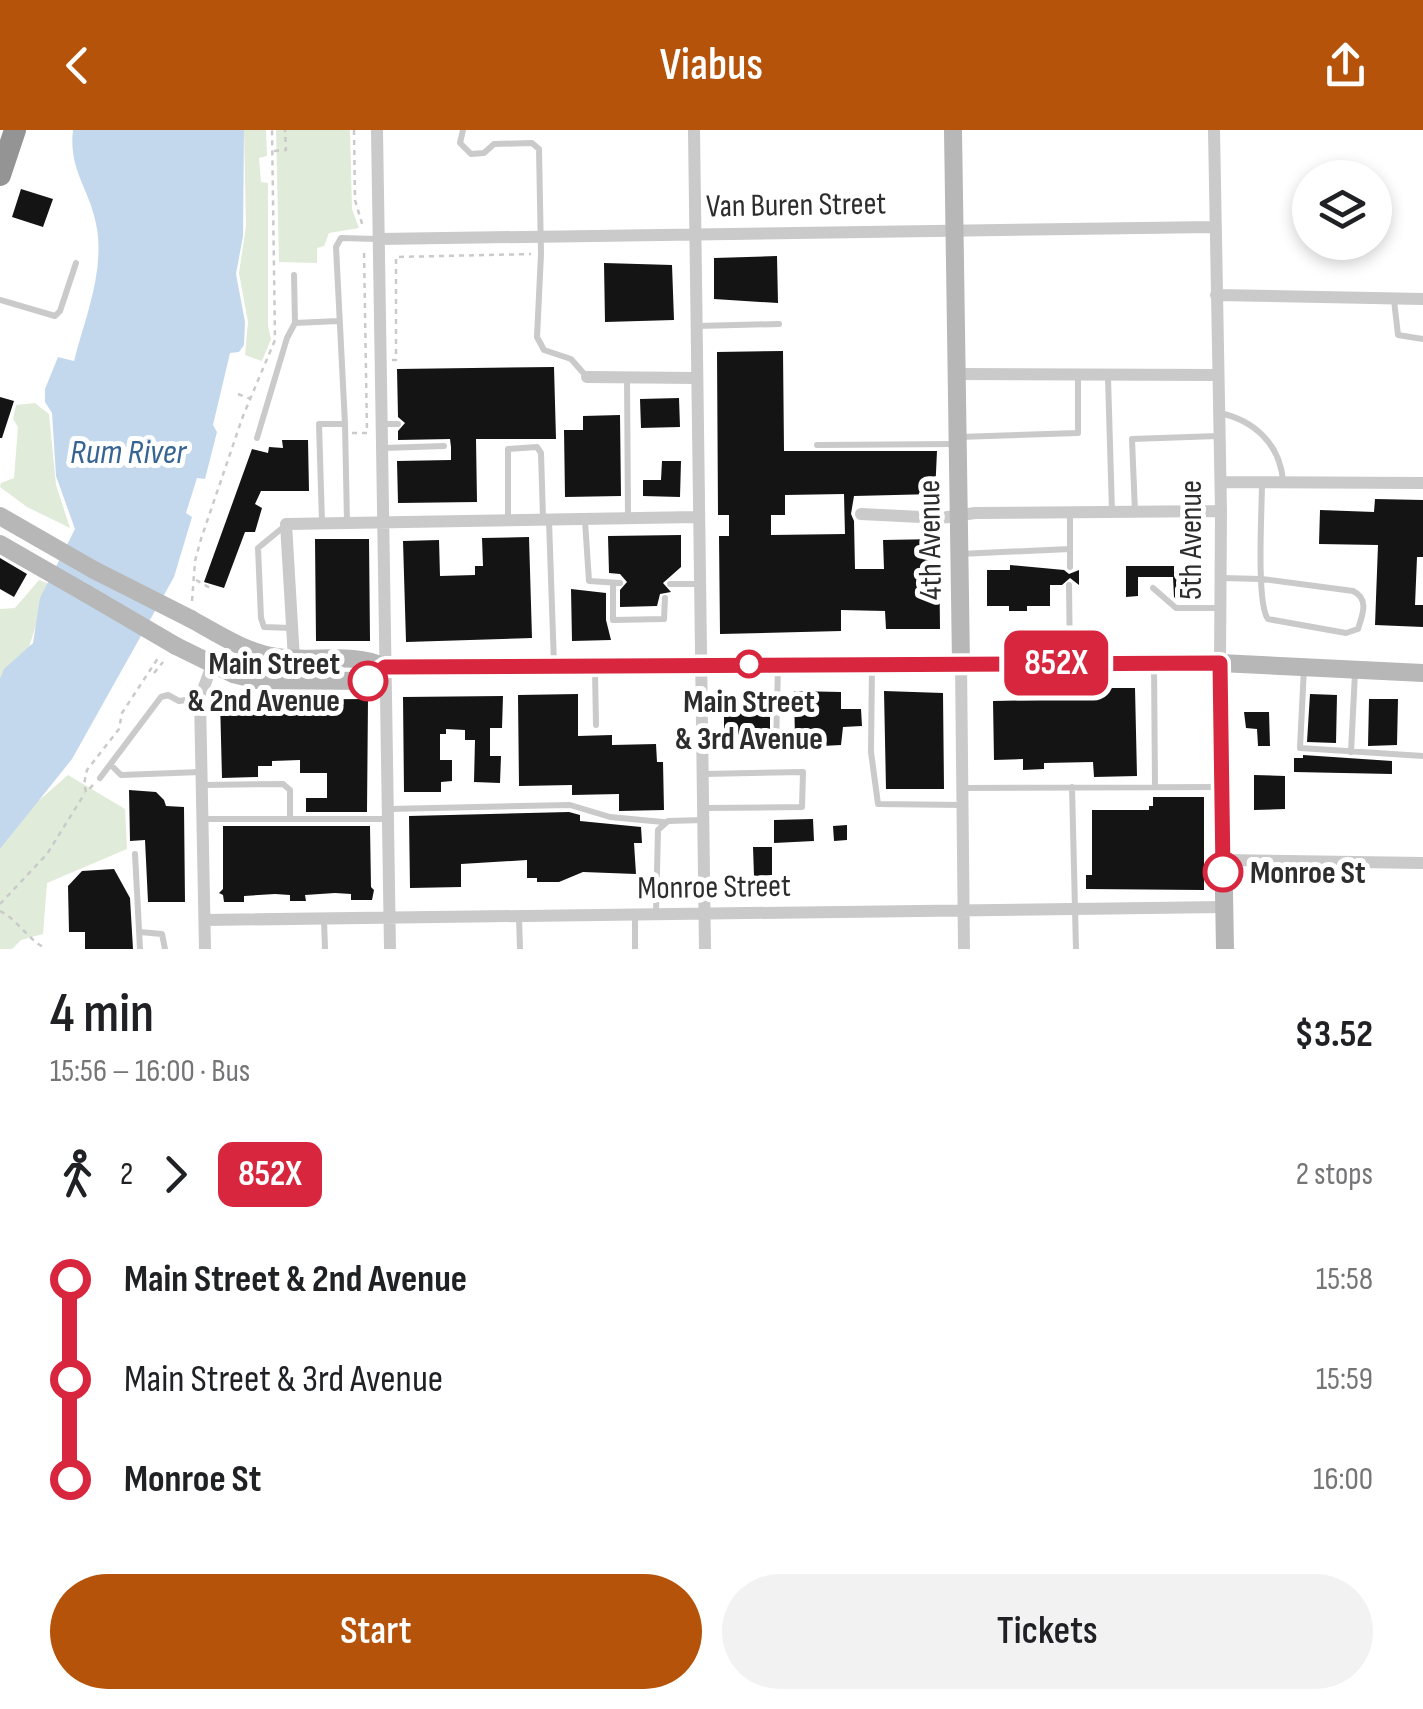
<!DOCTYPE html>
<meta charset="utf-8">
<style>
:root{--surface:#fff;--page:#f2f2f2;--text:#202124;--muted:#757577;--accent:#b45309}
body{margin:0;font-family:"Sofia Sans Condensed",sans-serif;background:var(--page);color:var(--text);height:100vh;display:flex;flex-direction:column;font-size:38px;white-space:nowrap}
*{box-sizing:border-box;margin:0}
p{font-size:32px;color:var(--muted)}
.icon{flex:none;width:55px;height:55px;fill:none;stroke:currentColor;stroke-width:2;stroke-linecap:round;stroke-linejoin:round}
.map{position:relative;height:819px;overflow:hidden}
.drawer{display:flex;flex-direction:column;background:var(--surface);flex:1}
.drawer>*{flex:none}
.badge{padding:0 20px;border-radius:15px;font-size:35px;line-height:65px}
.controls{position:absolute;left:1292px;top:30px;display:grid;gap:20px}
.controls a{display:grid;place-items:center;width:100px;height:100px;border-radius:50%;background:var(--surface);box-shadow:0 5px 15px #0003;font-size:50px}
.map>.badge{position:absolute;translate:-50% -50%;box-shadow:0 0 0 5px #fff}
.legs{display:flex;align-items:center;gap:15px;height:110px;padding:0 50px;font-size:32px}
.legs p{margin-inline-start:auto}
.head{display:flex;align-items:center;justify-content:space-between;height:170px;padding:0 50px}
h1{font-size:55px;font-weight:600;line-height:75px}
.cta{display:flex;gap:20px;margin-top:auto;padding:20px 50px}
.cta a{flex:1;height:115px;border-radius:60px;background:var(--accent);color:#fff;font-size:40px;font-weight:600;line-height:115px;text-align:center}
.cta a+a{background:var(--page);color:var(--text)}
ul{padding:0 50px;list-style:none}
li{display:flex;align-items:center;gap:35px;height:100px;font-size:38px}
li i{display:grid;place-items:center;width:15px;height:100%;margin:0 12px;background:currentColor}
li i::after{content:'';width:25px;height:25px;margin:-12px;border:8px solid;border-radius:50%;background:var(--surface)}
li p{margin-inline-start:auto}
li:first-child i{background:linear-gradient(#0000 50%,currentColor 0)}
li:last-child i{background:linear-gradient(currentColor 50%,#0000 0)}
header{display:flex;justify-content:space-between;align-items:center;height:130px;padding:0 50px;background:var(--accent);color:#fff;font-size:45px;font-weight:600}
.map>svg:first-child{display:block}
</style>
<header><svg class="icon" aria-label="back" viewBox="0 0 24 24"><path d="M15 5l-7 7 7 7"/></svg>Viabus<svg class="icon" aria-label="share" viewBox="0 0 24 24"><path d="M12 15V3M7 8l5-5 5 5M5 13v7h14v-7"/></svg></header>
<div class="map">
<svg width="1423" height="819" viewBox="0 0 1423 819">
<rect width="100%" height="100%" fill="#fff"/>
<!-- green -->
<path fill="#e1ebd9" d="M244,0H266L267,26L259,28L261,52L268,53V196L271,209L262,231L245,225L248,192L239,143L246,96Z
M276,0H350L352,79L359,98L329,103L324,116L317,118V133L279,132Z
M35,273L49,284L56,355L70,398L27,377L0,357L1,353L14,348L18,297L13,289L16,275Z
M39,450L49,454L29,517L0,565V479L15,478Z
M68,645L125,679L127,719L47,753L43,804L21,810L12,819H0V719L36,673Z"/>
<!-- water -->
<path fill="#c4d8ed" d="M73,0H244L243,106L236,144L245,192L244,215L239,222L230,223L213,295L217,302L205,349L197,348L186,383L192,387L174,447L72,629L0,719V549L4,539L33,513L40,468L75,399L56,346L52,283L45,272V259L58,227L74,231C85,188 104,144 97,99C91,60 68,41 73,0Z"/>
<!-- building -->
<path fill="#141414" fill-rule="evenodd" d="M21,59L53,69L43,97L12,87Z
M777,126L778,173L714,169V128Z
M604,133L672,135L674,190L605,192Z
M783,221L784,321H937L935,364L854,366L851,384L854,391L855,439H884L883,410L939,409L940,499H886L885,481L841,480V501L720,504L719,406H729V385H718L717,222ZM844,364L845,404L771,405V385H785V365Z
M554,237L556,309H476L477,372L398,373L397,331L451,330V317L450,309L398,310V301L405,293L398,287L397,239Z
M0,267L14,271L2,308H0Z
M679,268L680,297L641,298L640,269Z
M620,285L621,366L565,367L564,300H583V286Z
M282,310H308L309,361H261L255,374L262,378L255,402H245L224,458L204,452L252,319L268,323L269,317L283,318Z
M662,331H681L680,367L643,366V350H661Z
M1375,369L1423,370V427H1417L1415,475H1423V497L1375,495L1378,415L1319,414L1320,380L1374,382Z
M681,405V437L663,453L671,462L660,464L657,476L620,477V460L627,452L620,444L609,443L608,406Z
M529,407L532,508L406,512L403,411L439,410L440,446L475,445V436H483L482,408Z
M315,409H369L370,511H316Z
M0,428L27,444L14,467L0,459Z
M1010,435L1064,440L1069,444L1079,440V455L1070,448L1062,455H1050V476H1027V481H1009V476H987V440H1010Z
M1126,436H1174V442H1191V471H1179L1174,467L1173,447H1138V466L1126,467Z
M571,459L606,463V490L611,510L572,511Z
M1090,558H1135L1137,646L1094,647L1093,632L1044,633V639L1023,640V629L994,630L993,571L1091,569Z
M794,561L841,562V579H861L862,596L843,597L841,615L822,616L821,608L795,609Z
M884,561L943,563L944,659H886Z
M578,564V606L612,605V615L656,614L657,632H663L664,680L619,681V664L572,665V655L519,656L518,565Z
M1310,564L1337,565L1336,613L1307,612Z
M503,566L502,598H490V626H501L500,653L474,652L475,610H465V600L446,599V604H440V630H452V651L441,652V662H404L403,567Z
M368,569L367,682H306V668H327V643H300V630L272,631V636H258V647L222,648L220,570Z
M1369,569H1398L1397,615L1368,616Z
M724,570H770V600L757,601V612H735L734,601H724Z
M1244,582H1269L1270,616H1258L1257,599L1246,598Z
M1303,625L1392,631V644L1294,642V628H1303Z
M1254,645L1285,646V679L1254,680Z
M129,660L156,662L164,670L166,676L184,677L185,772H148L145,710L130,711Z
M1153,667H1204V760L1086,759V745H1092V680H1149V676H1153Z
M569,682L580,685V691L641,697L642,713H634L636,744L583,742L559,752H537V748H527V730L461,734V757L410,758L409,686Z
M813,689L814,711L774,713V690Z
M847,695V710L834,711L833,696Z
M223,696H370L371,757L374,760L372,770H351V764L335,763L305,765L306,771H290V765L275,764L244,766V772H224L223,765L219,763L223,759Z
M753,717H772V745L754,746Z
M114,739L130,768L133,819H85V802H69L68,756L82,741Z"/>
<g fill="none" stroke-linecap="round" stroke-linejoin="round">
<!-- path -->
<path stroke="#cacaca" stroke-width="2.5" stroke-dasharray="5 5" stroke-linecap="butt" d="M354,0L355,70L363,97
M274,21L286,20L285,0
M392,230H396V127L531,124
M238,264L251,269
M352,303H367L364,120
M196,450L212,459
M192,471L195,431L201,409L243,286L275,210L272,0
M154,543L163,532
M93,655L86,662L84,654L87,640L119,599L122,583L160,525
M0,774L47,724L85,663
M0,781C18,790 26,807 43,817"/>
<!-- lane -->
<path stroke="#cacaca" stroke-width="6" d="M463,0L460,13L471,24L484,23L494,14L532,13L539,19L541,124L537,207L544,220L571,229L586,246
M294,145L295,193L338,191
M0,170L55,186L60,181L76,133
M1394,170L1398,205L1423,209
M697,196L779,194
M627,247L628,387
M1108,247L1112,382
M1219,283C1254,290 1280,314 1283,351
M345,294L347,392
M383,294H398
M959,307L1078,303V245
M257,308L287,208L295,193
M817,315L956,314
M384,318L444,316
M1135,382L1132,309L1218,306
M508,390V319L537,317L541,323L543,388
M549,391L554,534
M585,391L589,451L620,453
M322,392L319,294H345L336,117L341,108L377,109
M286,395L258,418L261,488L264,497L291,498
M960,424L1070,419V382
M1070,437V419
M1221,448L1262,449L1353,461C1370,469 1362,486 1358,499L1346,503L1268,489C1256,474 1262,378 1262,353
M613,453V490L664,489L665,468
M670,454H699
M1069,455L1070,532
M1153,458L1176,478H1219
M1154,533L1155,657
M872,535L871,622L878,674L962,675
M1304,538L1300,618L1423,626
M595,541L596,595
M703,619H772L776,616L778,537
M1351,622L1355,543
M111,635L121,645L201,642
M704,644L803,642L802,677L704,678
M100,648L161,567L168,565L179,571L200,568
M202,655L283,654L290,660V689
M1072,657L1076,819
M963,658L1220,657
M389,679L570,675L610,687L663,692
M205,689H387
M135,724L140,819
M656,783L658,700L668,691L703,690
M635,785V819
M519,787L520,819
M324,789L325,819
M140,802L162,804L165,819"/>
<!-- street -->
<path stroke="#cacaca" stroke-width="12" d="M377,0L390,819
M694,0L705,819
M1214,0L1221,381L1220,533
M379,109L1213,97
M1216,165L1423,169
M956,244L1218,245
M587,247L696,248
M1221,352L1423,353
M861,384L941,388L975,383L1221,381
M294,529L286,394L697,387
M961,533L964,819
M1223,730L1423,733
M205,790L1224,777
M205,819L200,568L212,535"/>
<!-- secondary -->
<path stroke="#b7b7b7" stroke-width="18" d="M953,0L961,533
M0,386L94,440
M0,414L87,464
M191,489C218,504 245,522 276,527C313,533 351,521 385,537L1220,533L1423,543
M176,516L233,544L257,550L368,551L385,537
M1220,533L1225,819"/>
<!-- highway -->
<path stroke="#949494" stroke-width="22" d="M0,45L15,0"/>
<!-- secondary-bridge -->
<path stroke="#b7b7b7" stroke-width="18" d="M94,440L191,489
M87,464L176,516"/>
</g>
<g fill="none" stroke-linecap="round" stroke-linejoin="round">
<!-- line-1 casing -->
<g stroke="#fff" stroke-width="22">
<path id="line-1" d="M368,551L385,537L1220,533L1223,742"/>
</g>
<!-- line-1 -->
<use href="#line-1" stroke="#d7263d" stroke-width="15"/>
</g>
<!-- markers -->
<g fill="#fff" stroke="#d7263d" stroke-width="5">
<circle cx="749" cy="534" r="12"/>
<circle cx="368" cy="551" r="18"/>
<circle cx="1223" cy="742" r="18"/>
</g>
<g text-anchor="middle" stroke-width="10" stroke-linejoin="round" paint-order="stroke">
<!-- street labels -->
<g font-size="32" fill="#2d2d2d" stroke="#fff">
<text transform="translate(796 74) rotate(-1)" y="11">Van Buren Street</text>
<text transform="translate(929 410) rotate(-91)" y="11">4th Avenue</text>
<text transform="translate(1190 410) rotate(-90)" y="11">5th Avenue</text>
<text transform="translate(714 756) rotate(-1)" y="11">Monroe Street</text>
</g>
<!-- stop labels -->
<g font-size="32" font-weight="bold" fill="#2d2d2d" stroke="#fff" text-anchor="end">
<text x="340" y="544">Main Street<tspan x="340" dy="37">&amp; 2nd Avenue</tspan></text>
<text x="749" y="582" text-anchor="middle">Main Street<tspan x="749" dy="37">&amp; 3rd Avenue</tspan></text>
<text x="1250" y="753" text-anchor="start">Monroe St</text>
</g>
<!-- water labels -->
<g font-size="35" font-style="italic" fill="#376493" stroke="#fff">
<text x="128" y="333">Rum River</text>
</g>
</g>
</svg>
<div class="controls">
<a><svg class="icon" aria-label="layers" viewBox="0 0 24 24"><path d="M12 4l9 5-9 5-9-5zM3 14l9 5 9-5"/></svg></a>
</div>
<b class="badge" style="left:1056px;top:533px;background:#d7263d;color:#fff">852X</b>
</div>
<section class="drawer">
<div class="head"><div><h1>4 min</h1><p>15:56 – 16:00 · Bus</p></div><b>$3.52</b></div>
<div class="legs"><svg class="icon" aria-label="walk" viewBox="0 0 24 24"><circle cx="13" cy="4" r="2"/><path d="M13 8l-2 6 4 7M11 14l-3 7M7 12l3-4h3l4 4"/></svg>2<svg class="icon" aria-label="forward" viewBox="0 0 24 24"><path d="M9 5l7 7-7 7"/></svg><b class="badge" style="background:#d7263d;color:#fff">852X</b><p>2 stops</p></div>
<ul>
<li><i style="color:#d7263d"></i><b>Main Street &amp; 2nd Avenue</b><p>15:58</p></li>
<li><i style="color:#d7263d"></i><span>Main Street &amp; 3rd Avenue</span><p>15:59</p></li>
<li><i style="color:#d7263d"></i><b>Monroe St</b><p>16:00</p></li>
</ul>
<div class="cta"><a>Start</a><a>Tickets</a></div>
</section>
